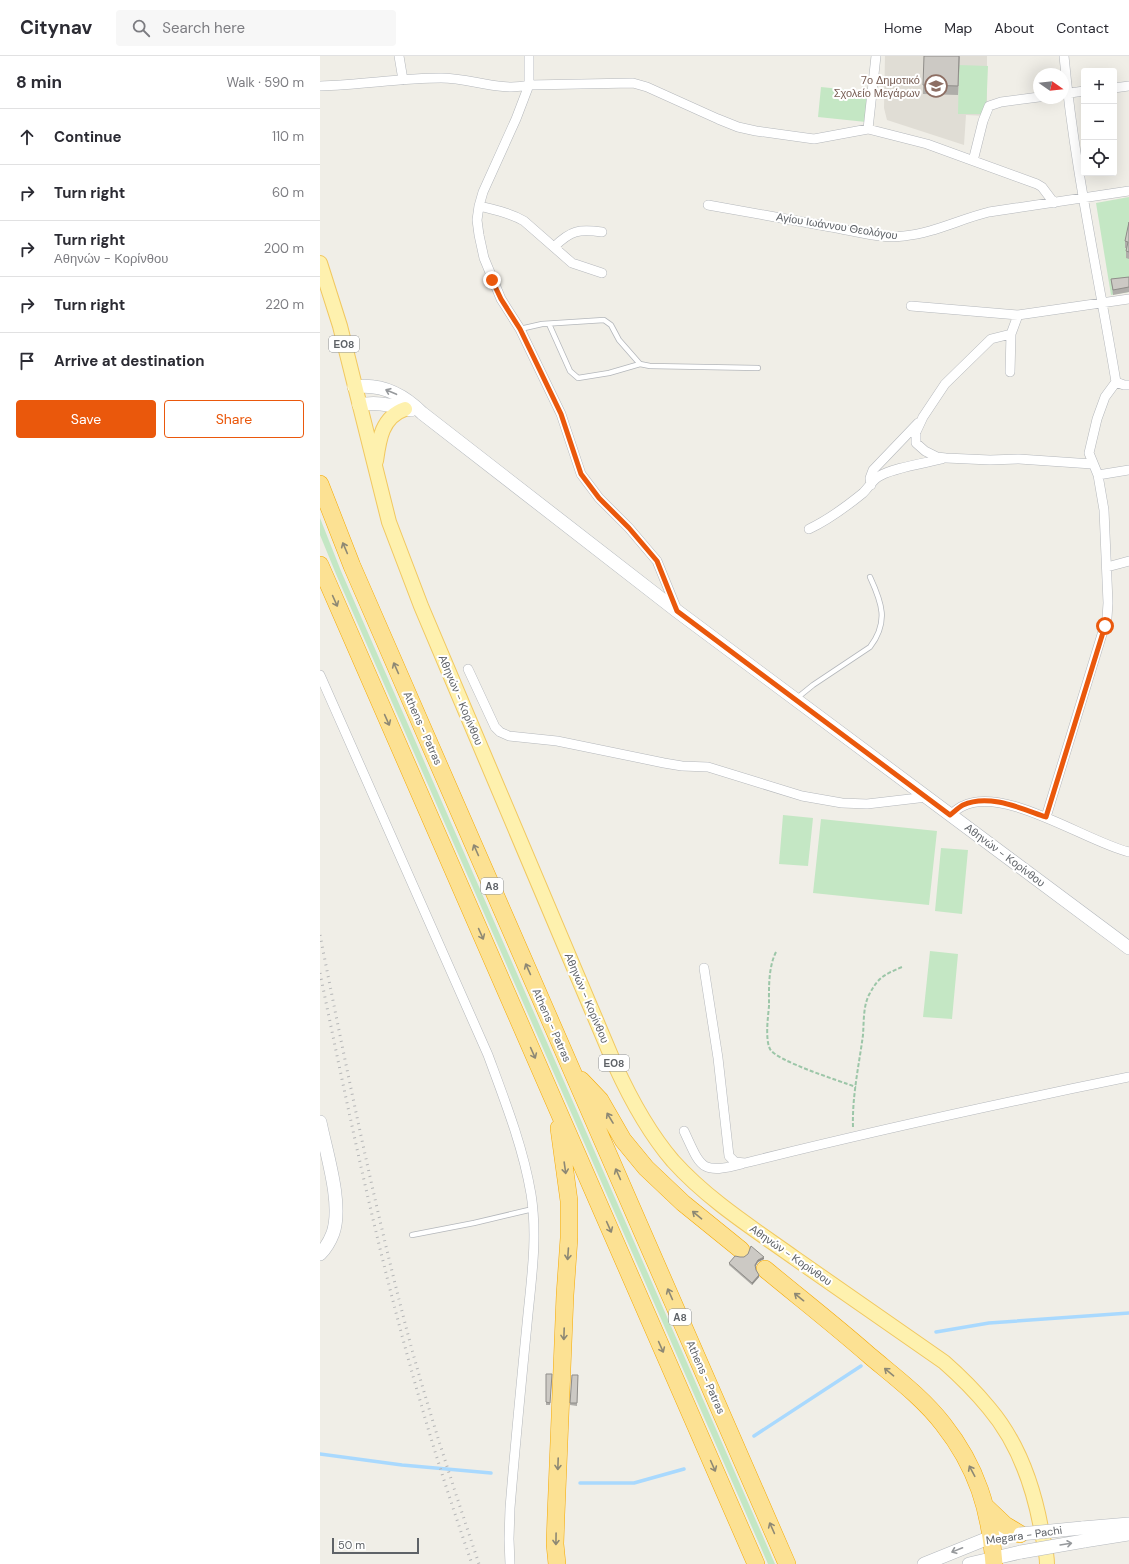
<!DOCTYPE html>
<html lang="en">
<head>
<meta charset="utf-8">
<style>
  :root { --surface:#fff; --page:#f7f7f7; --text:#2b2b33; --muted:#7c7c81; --line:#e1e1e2; --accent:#ea580c }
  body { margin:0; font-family:"DM Sans",sans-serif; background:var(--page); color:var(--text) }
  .controls { position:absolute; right:12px; top:12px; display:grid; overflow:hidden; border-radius:4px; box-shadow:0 4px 16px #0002 }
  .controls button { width:36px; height:36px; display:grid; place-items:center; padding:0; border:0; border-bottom:1px solid var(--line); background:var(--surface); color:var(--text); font:20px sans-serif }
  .compass { position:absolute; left:713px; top:12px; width:36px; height:36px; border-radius:50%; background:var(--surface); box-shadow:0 4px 16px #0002; rotate:104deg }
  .scale { position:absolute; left:12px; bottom:10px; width:87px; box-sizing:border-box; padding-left:4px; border:2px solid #5e6267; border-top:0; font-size:11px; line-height:14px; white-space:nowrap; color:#5e6267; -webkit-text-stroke:3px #fff; paint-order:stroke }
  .stop { position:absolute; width:12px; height:12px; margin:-9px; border:3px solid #ea580c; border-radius:50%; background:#fff }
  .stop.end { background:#ea580c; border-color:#fff; box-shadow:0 1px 4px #0008 }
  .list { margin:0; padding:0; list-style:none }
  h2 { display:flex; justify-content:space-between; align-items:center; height:52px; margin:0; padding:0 16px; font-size:17px }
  h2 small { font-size:13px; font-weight:400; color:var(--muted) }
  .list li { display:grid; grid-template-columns:26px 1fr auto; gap:12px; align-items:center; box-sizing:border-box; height:56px; padding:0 16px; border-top:1px solid var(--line) }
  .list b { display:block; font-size:15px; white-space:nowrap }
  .list p { margin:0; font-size:13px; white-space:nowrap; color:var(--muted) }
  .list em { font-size:13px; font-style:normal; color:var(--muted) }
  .actions { display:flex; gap:8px; padding:12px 16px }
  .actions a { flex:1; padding:9px 0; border:1px solid var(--accent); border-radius:4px; text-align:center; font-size:14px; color:var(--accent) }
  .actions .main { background:var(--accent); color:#fff }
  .icon { flex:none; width:22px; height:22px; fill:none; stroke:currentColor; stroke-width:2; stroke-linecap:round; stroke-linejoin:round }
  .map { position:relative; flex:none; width:809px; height:1508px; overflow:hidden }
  header { display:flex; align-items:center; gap:24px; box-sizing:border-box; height:56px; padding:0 20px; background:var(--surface); border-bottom:1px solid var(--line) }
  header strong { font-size:19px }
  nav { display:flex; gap:22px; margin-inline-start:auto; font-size:14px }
  .search { width:280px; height:36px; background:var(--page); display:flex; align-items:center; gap:10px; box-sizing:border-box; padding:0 14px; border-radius:4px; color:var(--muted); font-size:15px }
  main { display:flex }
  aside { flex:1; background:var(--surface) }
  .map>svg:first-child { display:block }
</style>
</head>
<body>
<header>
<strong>Citynav</strong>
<div class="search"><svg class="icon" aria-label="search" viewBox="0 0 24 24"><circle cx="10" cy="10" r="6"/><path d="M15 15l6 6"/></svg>Search here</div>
<nav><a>Home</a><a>Map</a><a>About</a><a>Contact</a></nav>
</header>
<main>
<aside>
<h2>8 min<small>Walk · 590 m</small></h2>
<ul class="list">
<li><svg class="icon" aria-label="ahead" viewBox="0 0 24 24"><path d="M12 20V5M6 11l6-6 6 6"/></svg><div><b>Continue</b></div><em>110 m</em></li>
<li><svg class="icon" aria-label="right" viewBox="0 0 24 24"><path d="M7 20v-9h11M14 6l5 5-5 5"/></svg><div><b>Turn right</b></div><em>60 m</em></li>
<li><svg class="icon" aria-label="right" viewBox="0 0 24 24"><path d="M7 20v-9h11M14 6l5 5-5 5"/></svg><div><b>Turn right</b><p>Αθηνών - Κορίνθου</p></div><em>200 m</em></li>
<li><svg class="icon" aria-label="right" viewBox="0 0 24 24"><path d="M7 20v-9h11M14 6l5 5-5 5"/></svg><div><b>Turn right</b></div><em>220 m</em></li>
<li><svg class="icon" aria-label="arrive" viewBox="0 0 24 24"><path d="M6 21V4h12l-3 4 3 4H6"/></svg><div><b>Arrive at destination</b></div></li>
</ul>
<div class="actions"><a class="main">Save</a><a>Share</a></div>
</aside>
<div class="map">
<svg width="809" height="1508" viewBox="0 0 809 1508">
  <rect width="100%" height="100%" fill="#f0eee7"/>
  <path fill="#e0ddd5" d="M565,0h102v60l-21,-1 -2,30 -77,-25 -3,-12z"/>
  <path fill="#c4e7c4" d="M639,9l29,1 -2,48h-28z
    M501,31l48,5 -3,30 -48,-5z
    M809,141v95l-18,3 -15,-92z
    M0,462l21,53 434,993h-7l-432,-990 -16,-39z
    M463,759l30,3 -5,48 -29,-2z
    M501,763l116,12 -8,74 -116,-12z
    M621,792l27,2 -6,64 -27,-3z
    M610,895l28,3 -6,65 -29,-2z"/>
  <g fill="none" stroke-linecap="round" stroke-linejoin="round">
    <path stroke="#a9d9fe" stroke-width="3.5" d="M616,1276l53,-9 140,-10
      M434,1380l107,-70
      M0,1398l82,11 89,8
      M260,1427h54l50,-14"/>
    <g stroke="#b4b7bb" stroke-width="6">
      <path id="lane" d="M229,268l21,47 8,7 31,-5 31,-9
        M200,273l22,-5 62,-4 7,5 8,15 21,24 10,2 108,2
        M477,642l16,-13 57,-38c19,-25 12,-44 0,-70
        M92,1179l62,-12 59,-14"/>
    </g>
    <g stroke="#b4b7bb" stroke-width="10">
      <path id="street" d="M79,0l4,24
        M209,0v29l-13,34 -33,73 -4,14 -2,14 2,15 5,23 17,41 19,30 41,85 20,60 18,24 30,30 28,33 20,49
        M0,30c41,-1 81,-8 121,-8 30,0 59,14 88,7l104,-2 14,4 71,32 20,8 18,4 58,8 54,-10 59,15 110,40 5,3 12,16
        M794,32l15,-2
        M743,38l21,-3
        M548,73l8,-73
        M653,105l10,-40 6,-15 12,-4 38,-5
        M388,149c41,7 82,15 123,22 23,4 50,12 73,9 30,-3 56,-17 85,-24l140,-21
        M159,150c16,4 31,7 45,15l48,42 30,10
        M234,191c17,-17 25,-18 48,-15
        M591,250l107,9 111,-16
        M691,278l-20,5 -46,45 -22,33 -7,15v11l9,8 12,6 9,1 44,2 29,-1 73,5
        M690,316l1,-38 7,-19
        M796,326l8,3h5
        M778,419l31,-5
        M551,429l-1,-7 3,-8 45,-47
        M489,473c19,-9 38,-23 54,-36 5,-5 9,-12 15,-16 13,-9 48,-14 64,-18
        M787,511l22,-6
        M148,613l27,58 5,5 9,4 48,5 107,22 18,3 26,1 94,29 40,7 25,1 60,-7
        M0,619l168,380c17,46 35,92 43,139 7,44 0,87 -4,130 -6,61 -12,123 -17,184l-1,31 1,25
        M630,759c4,-3 8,-7 13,-9 41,-21 124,36 166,46
        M726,761l61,-199 1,-15 -4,-93 -6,-35 -9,-22 8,-34 8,-22 11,-15c-18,-109 -42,-216 -52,-326
        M384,912l14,90 11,98 6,6 10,1c128,-32 256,-60 384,-86
        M364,1075c17,36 16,44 58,33"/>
    </g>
    <g stroke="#b5b9be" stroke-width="14">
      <path id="secondary" d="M34,331c27,-4 50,8 68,26l255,198 452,337
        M39,349c20,-4 33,1 52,5
        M0,1066c6,30 23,82 13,111 -3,8 -7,15 -13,21
        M762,1472l47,-4
        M764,1485l45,-7
        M604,1508l67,-27 29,-3
        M649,1508l52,-12"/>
    </g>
    <g stroke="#f1c860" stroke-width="16">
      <path id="primary" d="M0,207l20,63 49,196 32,84 194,459c15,33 34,68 58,96 35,39 81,68 123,98 50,35 99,69 148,103 16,14 31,29 45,46 28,33 44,77 52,120 2,12 6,24 6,36
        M56,405c3,-22 6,-44 29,-52"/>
    </g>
    <g stroke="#f5a902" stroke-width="18">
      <path id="highway" d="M0,428l32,82 435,998
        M0,509l436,999
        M261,1024l19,20 23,40 23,28 37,35 58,47
        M445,1213c35,29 71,57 105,87 25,21 53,42 73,68 34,43 47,86 51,140
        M666,1451l19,18 15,9
        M237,1508l-2,-20 1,-29 9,-220 4,-57v-37l-10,-73"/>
    </g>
    <path stroke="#9cc6a8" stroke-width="2" stroke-dasharray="4 2" stroke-linecap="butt" d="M456,896c-8,16 -7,37 -7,54 -1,11 -4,33 1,43 6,12 70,32 86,38
      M533,1071c-1,-31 6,-62 10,-92 1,-14 0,-30 7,-42 9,-17 16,-19 32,-26"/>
    <use href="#lane" stroke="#fff" stroke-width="4.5"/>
    <use href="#street" stroke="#fff" stroke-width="9"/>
    <use href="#secondary" stroke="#fff" stroke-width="13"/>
    <use href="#primary" stroke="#fef1ae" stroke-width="14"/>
    <use href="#highway" stroke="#fce193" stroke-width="17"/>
    <path stroke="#b5b6b7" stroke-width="3" stroke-dasharray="1 5" stroke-linecap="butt" d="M0,879c27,137 55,275 91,411 20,73 44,146 68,218
      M0,917c29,142 59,285 99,424 16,57 34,112 53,167"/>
    <g stroke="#b5b9be" stroke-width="14" stroke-linecap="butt">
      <path id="secondary-bridge" d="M700,1478l62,-6
        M701,1496l63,-11"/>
    </g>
    <use href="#secondary-bridge" stroke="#fff" stroke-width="13"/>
  </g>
  <path fill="#afada9" d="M640,0l-2,39 -35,-1v-9z
    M809,166v37l-3,-1v-10h-1v-7z
    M809,221v15l-16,3 -2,-16z
    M420,1201h4l20,2 -6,3 -3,5 1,3 3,7 -7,8 -23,-20v-2z
    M226,1318h6l-2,31h-4z
    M252,1319h6l-1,31 -7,-1z"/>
  <path fill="#8f8d89" d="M444,1201v2l-6,3 -3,5v-2l3,-5z
    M439,1219v2l-7,8v-2z"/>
  <path fill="#ccc9c4" stroke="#8f8d89" d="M604,0h35l-1,30 -35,-1z
    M809,166v30l-3,-1 2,-9 -3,-1z
    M809,221v10l-16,3 -2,-11z
    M431,1190l13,11 -6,3 -3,5 1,5 3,5 -7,8 -23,-20 6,-7 5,1h4l4,-3z
    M226,1318h6l-2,29 -4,-1z
    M252,1319h6l-1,28h-7z"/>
  <defs><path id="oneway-shaft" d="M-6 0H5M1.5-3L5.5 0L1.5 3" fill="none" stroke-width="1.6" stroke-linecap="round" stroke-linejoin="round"/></defs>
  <g stroke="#96999c">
    <use href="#oneway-shaft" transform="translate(71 336) rotate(-157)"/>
    <use href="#oneway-shaft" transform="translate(746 1488) rotate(-9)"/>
    <use href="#oneway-shaft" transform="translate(637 1494) rotate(158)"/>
  </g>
  <g stroke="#8d8874">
    <use href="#oneway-shaft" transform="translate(25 492) rotate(-113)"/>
    <use href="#oneway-shaft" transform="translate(15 545) rotate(66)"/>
    <use href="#oneway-shaft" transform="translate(76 612) rotate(-114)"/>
    <use href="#oneway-shaft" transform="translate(67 664) rotate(66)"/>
    <use href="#oneway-shaft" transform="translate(156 794) rotate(-114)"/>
    <use href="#oneway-shaft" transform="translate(161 878) rotate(66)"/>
    <use href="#oneway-shaft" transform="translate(208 913) rotate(-114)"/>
    <use href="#oneway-shaft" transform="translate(213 997) rotate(66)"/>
    <use href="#oneway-shaft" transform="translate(290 1062) rotate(-121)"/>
    <use href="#oneway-shaft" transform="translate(245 1112) rotate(82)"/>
    <use href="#oneway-shaft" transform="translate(298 1118) rotate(-114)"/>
    <use href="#oneway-shaft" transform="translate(377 1159) rotate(-140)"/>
    <use href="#oneway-shaft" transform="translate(289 1171) rotate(66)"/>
    <use href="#oneway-shaft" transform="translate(248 1198) rotate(94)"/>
    <use href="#oneway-shaft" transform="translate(350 1238) rotate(-114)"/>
    <use href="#oneway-shaft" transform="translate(479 1241) rotate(-141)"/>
    <use href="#oneway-shaft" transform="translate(244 1278) rotate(92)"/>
    <use href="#oneway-shaft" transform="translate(341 1291) rotate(66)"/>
    <use href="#oneway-shaft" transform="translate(569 1316) rotate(-140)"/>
    <use href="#oneway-shaft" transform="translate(238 1408) rotate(92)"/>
    <use href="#oneway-shaft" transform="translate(393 1410) rotate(66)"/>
    <use href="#oneway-shaft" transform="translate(652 1415) rotate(-118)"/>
    <use href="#oneway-shaft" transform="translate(452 1472) rotate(-114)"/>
    <use href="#oneway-shaft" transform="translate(236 1483) rotate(91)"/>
  </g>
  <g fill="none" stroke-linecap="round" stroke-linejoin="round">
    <path stroke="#ea580c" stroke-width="5" d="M172,224l9,19 19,30 41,85 20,60 18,24 30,30 28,33 20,50 273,204c4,-3 9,-8 13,-10 26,-12 59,4 83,12l59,-191"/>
  </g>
  <defs>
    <g id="school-ring" transform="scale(1.15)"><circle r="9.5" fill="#fff" stroke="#8d6e63" stroke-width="1.5"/><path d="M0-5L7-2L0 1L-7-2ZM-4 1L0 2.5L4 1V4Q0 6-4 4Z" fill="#8d6e63"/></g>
  </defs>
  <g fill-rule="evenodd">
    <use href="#school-ring" x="616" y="30"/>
  </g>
  <g text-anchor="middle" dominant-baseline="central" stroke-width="4" stroke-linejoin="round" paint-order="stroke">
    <g fill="#fff" stroke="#8e9195" stroke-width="1">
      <rect x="9" y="280" width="30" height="16" rx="3"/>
      <rect x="161" y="822" width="22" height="16" rx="3"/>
      <rect x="279" y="999" width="30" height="16" rx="3"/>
      <rect x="349" y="1253" width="22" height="16" rx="3"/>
    </g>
    <g font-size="10" font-weight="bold" fill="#5e6267">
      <text x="24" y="288">ΕΟ8</text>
      <text x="172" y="830">Α8</text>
      <text x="294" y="1007">ΕΟ8</text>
      <text x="360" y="1261">Α8</text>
    </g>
    <g font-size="11" fill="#785e54" stroke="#fff" text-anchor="end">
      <text x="600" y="24">7ο Δημοτικό<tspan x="600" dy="13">Σχολείο Μεγάρων</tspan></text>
    </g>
    <g font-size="11" fill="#5e6267" stroke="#fff">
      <text transform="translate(517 170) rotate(9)">Αγίου Ιωάννου Θεολόγου</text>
      <text transform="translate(141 644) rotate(67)">Αθηνών - Κορίνθου</text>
      <text transform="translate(103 672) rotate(66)">Athens - Patras</text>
      <text transform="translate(685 799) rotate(37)">Αθηνών - Κορίνθου</text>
      <text transform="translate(267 942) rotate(67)">Αθηνών - Κορίνθου</text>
      <text transform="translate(232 969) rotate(66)">Athens - Patras</text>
      <text transform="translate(471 1199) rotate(35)">Αθηνών - Κορίνθου</text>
      <text transform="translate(386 1321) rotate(66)">Athens - Patras</text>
      <text transform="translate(704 1479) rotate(-8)">Megara - Pachi</text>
    </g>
  </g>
</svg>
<div class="controls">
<button>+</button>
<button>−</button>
<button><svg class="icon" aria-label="locate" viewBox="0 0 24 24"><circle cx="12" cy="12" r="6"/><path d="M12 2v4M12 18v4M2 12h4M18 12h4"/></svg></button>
</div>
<svg class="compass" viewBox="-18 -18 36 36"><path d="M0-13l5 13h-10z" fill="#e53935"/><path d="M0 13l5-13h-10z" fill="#7c7c81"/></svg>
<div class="scale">50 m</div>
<div class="stop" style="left:785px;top:570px"></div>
<div class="stop end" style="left:172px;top:224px"></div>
</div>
</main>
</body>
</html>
